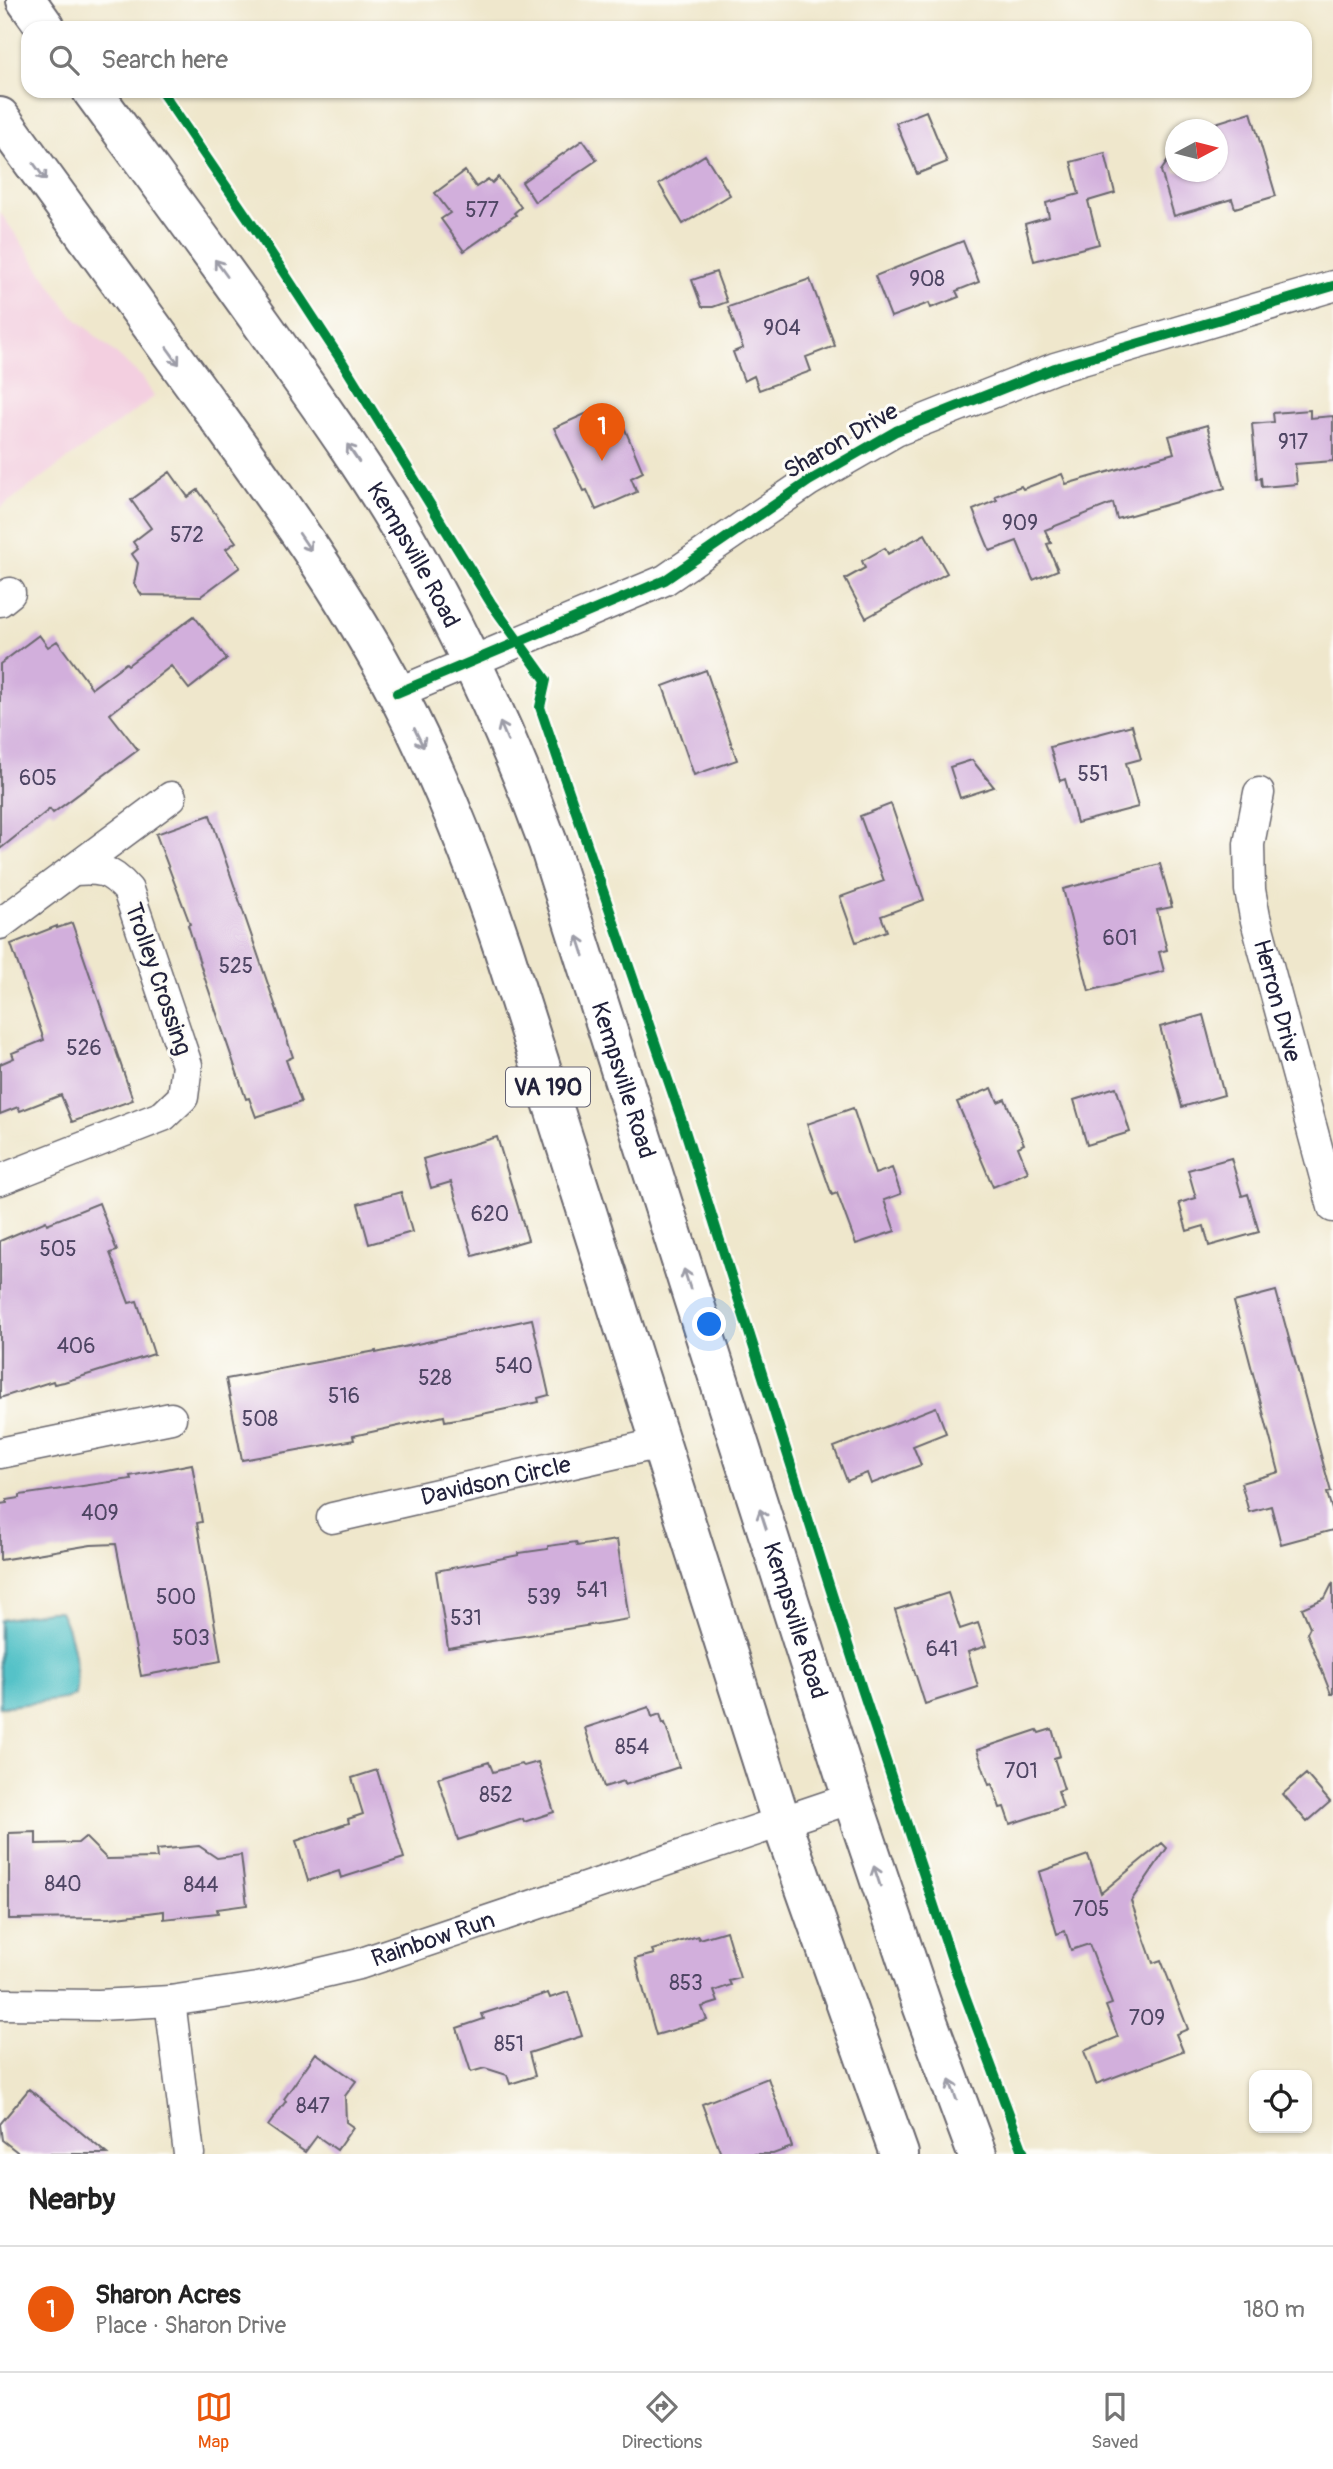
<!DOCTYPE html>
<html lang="en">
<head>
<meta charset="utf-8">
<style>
  :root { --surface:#fff; --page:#f6f6f6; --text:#222; --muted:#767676; --line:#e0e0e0; --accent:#ea580c }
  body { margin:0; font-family:Pangolin,sans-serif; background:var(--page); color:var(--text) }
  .controls { position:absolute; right:21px; bottom:21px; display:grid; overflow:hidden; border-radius:14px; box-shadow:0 2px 5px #0004 }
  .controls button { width:63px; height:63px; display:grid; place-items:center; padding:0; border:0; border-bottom:2px solid var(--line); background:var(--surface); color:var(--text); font:35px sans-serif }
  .compass { position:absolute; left:1165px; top:119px; width:63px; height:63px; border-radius:50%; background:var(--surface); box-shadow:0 2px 5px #0004; rotate:83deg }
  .you { position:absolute; left:710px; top:1325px; width:24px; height:24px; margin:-18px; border:5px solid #fff; border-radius:50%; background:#1a73e8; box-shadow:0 0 0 10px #1a73e833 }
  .badge { display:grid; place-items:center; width:46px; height:46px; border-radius:50%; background:var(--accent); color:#fff; font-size:23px; font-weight:700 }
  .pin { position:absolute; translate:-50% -58px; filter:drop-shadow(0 2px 4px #0008) }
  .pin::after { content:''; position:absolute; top:37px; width:24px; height:21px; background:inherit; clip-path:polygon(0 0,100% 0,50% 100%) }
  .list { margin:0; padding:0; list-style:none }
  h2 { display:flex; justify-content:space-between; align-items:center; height:91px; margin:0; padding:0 28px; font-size:30px }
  h2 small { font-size:23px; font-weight:400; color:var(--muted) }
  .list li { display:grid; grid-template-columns:46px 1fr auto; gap:21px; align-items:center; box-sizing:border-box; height:126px; padding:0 28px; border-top:2px solid var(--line) }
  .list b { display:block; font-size:26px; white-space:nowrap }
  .list p { margin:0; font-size:23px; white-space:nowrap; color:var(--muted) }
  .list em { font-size:23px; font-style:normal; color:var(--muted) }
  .icon { flex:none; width:38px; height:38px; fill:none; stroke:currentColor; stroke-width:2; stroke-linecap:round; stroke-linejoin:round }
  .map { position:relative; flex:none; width:1333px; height:2154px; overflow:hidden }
  .search { position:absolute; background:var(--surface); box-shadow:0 2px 5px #0004; left:21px; right:21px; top:21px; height:77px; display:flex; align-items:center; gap:18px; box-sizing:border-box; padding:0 24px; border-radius:21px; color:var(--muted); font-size:26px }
  .sheet { height:217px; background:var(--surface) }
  nav { display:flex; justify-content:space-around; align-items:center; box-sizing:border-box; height:98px; border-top:2px solid var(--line); background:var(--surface); font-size:19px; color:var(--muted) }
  nav a { display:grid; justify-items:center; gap:4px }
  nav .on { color:var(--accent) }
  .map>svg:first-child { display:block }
</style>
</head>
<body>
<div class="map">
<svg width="1333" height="2154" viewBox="0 0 1333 2154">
  <rect width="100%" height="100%" fill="#fdfcf7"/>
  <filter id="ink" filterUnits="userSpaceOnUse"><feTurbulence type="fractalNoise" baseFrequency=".0143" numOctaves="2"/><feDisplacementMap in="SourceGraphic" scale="14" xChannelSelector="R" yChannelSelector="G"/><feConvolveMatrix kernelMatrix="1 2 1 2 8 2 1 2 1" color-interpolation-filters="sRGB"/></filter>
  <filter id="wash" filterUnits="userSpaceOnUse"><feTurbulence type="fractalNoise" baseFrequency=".00686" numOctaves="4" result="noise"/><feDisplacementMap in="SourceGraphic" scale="28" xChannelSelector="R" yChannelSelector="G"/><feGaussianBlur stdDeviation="1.57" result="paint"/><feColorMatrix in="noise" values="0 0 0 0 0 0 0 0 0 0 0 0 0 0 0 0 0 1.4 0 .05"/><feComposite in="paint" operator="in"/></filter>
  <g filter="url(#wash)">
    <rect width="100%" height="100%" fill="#efe7cc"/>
    <path fill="#f3cfe0" d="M0,212l71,102 72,64 11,19 -154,111z"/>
    <path fill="#54c2c8" stroke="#3b7282" stroke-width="2" d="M48,1611h12c11,20 20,62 15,84l-9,4 -66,8v-87z"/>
    <g id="blocks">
      <path fill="#d2afdc" d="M926,111l21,51 -30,12 -21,-51z
        M1251,112l25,84 -41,12 -3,-9 -58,17 -13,-45 14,-21v22h42v-42h-24z
        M583,140l14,20 -62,42 -13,-20z
        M1105,153l10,40 -27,8 11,43 -65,17 -9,-37 24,-7 -3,-14 33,-9 -8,-32z
        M705,155l25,40 -47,29 -24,-40z
        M465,171l11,16 12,-8 4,4 6,-6 23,30 -7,6 2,2 -52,36 -23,-32 9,-6 -15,-20z
        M963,241l16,41 -23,9 3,6 -28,11 -2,-5 -38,14 -16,-41z
        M716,272l11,30 -14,5h-11l-10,-27z
        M810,279l25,67 -29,11 5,14 -52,19 -5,-14 -10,5 -11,-29 10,-4 -15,-41z
        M594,410l6,13 19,-8 24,57 -12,6 6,14 -41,18 -9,-20 -3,1 -30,-63z
        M1310,410v8l23,-2v45l-38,3 2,20 -35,3 -1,-9 -4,1 -5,-55 22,-2 -1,-9z
        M1207,425l18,63 -108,31 -4,-16 -68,27 6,13 -4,1 11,26 -25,10 -16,-39 -27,10 -17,-41 24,-10 -2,-4 26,-10 2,3 39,-15 4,10 108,-31 -5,-17z
        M170,472l18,25 10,-7 38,52 -10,7 14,18 -39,29 -59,-1 -8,-11 4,-21 -6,-9 6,-5 -5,-7 18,-14 -20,-28z
        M925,534l22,39 -81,45 -21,-39 20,-11 -3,-7 23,-13 3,6z
        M194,616l33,43 -38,30 -18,-23 -61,48 28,36 -85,63 -3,-4 -50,40v-185l39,-29 9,12 9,-6 35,47 34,-25 2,2z
        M706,670l31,90 -43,15 -31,-89z
        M1132,725l9,34 -15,4 12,44 -61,16 -12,-44 -5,2 -10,-34z
        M972,760l22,27 -34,11 -10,-31z
        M891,804l33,96 -43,16 6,15 -31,11 -16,-45 44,-16 -24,-65z
        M210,815l83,242 -7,3 15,42 -45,15 -7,-19 -3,1 -42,-123 -16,-51 2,-1 -34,-90z
        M1160,864l12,43 -15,3 10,40 -8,2 5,19 -75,20 -26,-102z
        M72,923l61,177 -61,22 -11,-27 -41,16 -2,-4 -18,7v-50l14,-6 -2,-5 32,-13 -33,-96 46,-18v2z
        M1203,1015l21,80 -42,12 -22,-80z
        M1116,1087l14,45 -43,13 -13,-45z
        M992,1088l6,14 7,-3 19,45 -6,3 10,25 -35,15 -36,-85z
        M853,1108l22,66 17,-6 9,26 -17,6 11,31 -39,13 -19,-51 -5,2 -25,-71z
        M497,1137l31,103 -55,16 -22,-74 -20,6 -8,-29z
        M1231,1158l11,38 6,-2 11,38 -50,14 -5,-20 -17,5 -8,-28 17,-5 -8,-28z
        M401,1192l11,40 -43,12 -11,-40z
        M99,1203l18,48 -7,2 19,50 8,-2 17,53 -90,28 -10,2 -1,-3 -53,17v-157l46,-20 1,3z
        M1276,1291l55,201 -4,1 6,20v17l-52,14 -10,-38 -22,6 -8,-29 38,-11 -45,-170z
        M532,1319l17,76 -11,3 1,4 -71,15 -23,4 -1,-5 -91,20 1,4 -112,20 -16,-81 150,-28v2z
        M936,1407l10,26 -33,13 8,19 -50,19 -4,-11 -20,8 -13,-34z
        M192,1464l10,58 -5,1 24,138 -80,15 -25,-132 -25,1 -91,15v-56l7,-1v-3l13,-2v-3l111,-16 -1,-3z
        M617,1540l12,79 -181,29 -12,-77 83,-16v-2l29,-4v-3l28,-4 1,4z
        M1333,1582v112h-2l-24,-61 3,-6 -8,-19 23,-10z
        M948,1593l12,36 18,-6 8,23 -18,6 10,35 -53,17 -30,-94z
        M649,1707l3,10 8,-3 3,10 2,-1 14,44 -54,18 -1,-4 -20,6 -19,-59z
        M1052,1729l8,27 -6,2 10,31 -6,2 5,16 -53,17 -6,-17 -4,1 -8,-24 -3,1 -12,-35 60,-20 2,3z
        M489,1762l4,10 28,-8 3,2 14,-4 16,50 -30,10 -1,-3 -65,21 -20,-62z
        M377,1770l27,88 -63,20 -2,-7 -31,10 -12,-40 53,-18 -1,-4 15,-5 -11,-36z
        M1306,1774l24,28 -23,20 -24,-28z
        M36,1832v12l42,-1 7,-6 22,22 50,-1 -1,-8 43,-4 18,12 24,-3 6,50 -30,4 1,4 -54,6v-8l-54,7 -101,1v-86z
        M1162,1843l5,5 -36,53 22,62 8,-3 27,69 -12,5 7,17 -87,33 -12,-33 34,-14 -12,-31 6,-2 -23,-60 -18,6 -6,-19 -8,3 -18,-62 49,-17 13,38z
        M726,1931l14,47 -11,3 2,4 -17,6 4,11 -16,5 5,13 -51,15 -21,-76 19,-5 -2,-4 46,-14 1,3z
        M568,1992l14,44 -53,17 6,23 -25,8 -3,-9 -22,-7 -14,4 -14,-44 27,-9 -2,-5 66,-21 2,5z
        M316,2053l40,28 -11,15 1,26 7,5 -16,23 -20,-14 -12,16 -37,-26 18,-25 -2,-2z
        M768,2078l24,69 -19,7h-52l-19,-50z
        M29,2089l78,65h-87l-18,-14 -2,-16z"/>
    </g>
  </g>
  <g filter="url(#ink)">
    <use href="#blocks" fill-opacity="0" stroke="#6a676e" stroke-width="2"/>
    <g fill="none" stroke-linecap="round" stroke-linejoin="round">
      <g stroke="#6a676e" stroke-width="33">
        <g id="minor">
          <path d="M0,601l10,-8"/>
          <path d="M397,693l268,-113 144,-99 87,-50 159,-63 278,-82"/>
          <path id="s1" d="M1259,793l-10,51 1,46 5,27 78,290"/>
          <path d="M0,924l171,-127"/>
          <path d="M0,1180l163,-64 20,-19 4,-32 -59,-175c-18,-21 -29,-22 -55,-20"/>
          <path d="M0,1453l171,-35"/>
          <path id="s2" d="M332,1518l329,-75"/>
          <path d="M170,2001l19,153"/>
          <path id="s3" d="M0,2004l99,1 71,-4 87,-13 102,-24 493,-166"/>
        </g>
      </g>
      <g stroke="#6a676e" stroke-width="42">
        <g id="primary">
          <path d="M26,0l20,28"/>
          <path id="s4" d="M92,91c64,87 128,173 190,261 41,58 82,115 118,176 59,101 108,206 148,315l305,958 70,207 54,146"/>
          <path d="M0,117c66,91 132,182 198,273 71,98 144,197 200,305 42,81 76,166 105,253l278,873 118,333"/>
        </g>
      </g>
      <use href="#minor" stroke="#fff" stroke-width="30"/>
      <use href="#primary" stroke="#fff" stroke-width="38"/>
      <g stroke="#fdfcf7" stroke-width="15">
        <path id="cycleway" d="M161,91l95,139 85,130 150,243 55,77 -6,27 141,411 181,571 92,277 70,188
          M397,693l268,-113 144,-99 87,-50 159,-63 278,-82"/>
      </g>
      <use href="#cycleway" stroke="#00873e" stroke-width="10"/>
    </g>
    <defs><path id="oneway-shaft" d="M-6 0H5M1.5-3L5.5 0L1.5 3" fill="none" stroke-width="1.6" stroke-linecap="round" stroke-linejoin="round" transform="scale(1.75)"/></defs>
    <g stroke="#9c9ca7">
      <use href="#oneway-shaft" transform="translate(40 172) rotate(54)"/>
      <use href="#oneway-shaft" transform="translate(221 268) rotate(-126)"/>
      <use href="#oneway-shaft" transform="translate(173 356) rotate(54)"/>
      <use href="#oneway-shaft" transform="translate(353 453) rotate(-124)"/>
      <use href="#oneway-shaft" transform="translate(305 542) rotate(56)"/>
      <use href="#oneway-shaft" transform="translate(504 732) rotate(-113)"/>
      <use href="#oneway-shaft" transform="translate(419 738) rotate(64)"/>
      <use href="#oneway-shaft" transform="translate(581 946) rotate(-108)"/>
      <use href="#oneway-shaft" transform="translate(687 1279) rotate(-108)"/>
      <use href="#oneway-shaft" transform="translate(763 1519) rotate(-108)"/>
      <use href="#oneway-shaft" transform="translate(877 1876) rotate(-108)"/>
      <use href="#oneway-shaft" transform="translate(953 2090) rotate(-110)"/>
    </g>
  </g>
  <g text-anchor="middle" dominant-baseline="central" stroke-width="6" stroke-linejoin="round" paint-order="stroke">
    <g font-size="21" fill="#4e4563">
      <text x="482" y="210">577</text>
      <text x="927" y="279">908</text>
      <text x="782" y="328">904</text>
      <text x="1293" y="442">917</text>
      <text x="1020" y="523">909</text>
      <text x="187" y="535">572</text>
      <text x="1093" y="774">551</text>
      <text x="38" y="778">605</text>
      <text x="1120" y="938">601</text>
      <text x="236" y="966">525</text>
      <text x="84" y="1048">526</text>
      <text x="490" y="1214">620</text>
      <text x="58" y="1249">505</text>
      <text x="76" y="1346">406</text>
      <text x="514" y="1366">540</text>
      <text x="435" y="1378">528</text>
      <text x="344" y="1396">516</text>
      <text x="260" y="1419">508</text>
      <text x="100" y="1513">409</text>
      <text x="592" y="1590">541</text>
      <text x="176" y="1597">500</text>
      <text x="544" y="1597">539</text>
      <text x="466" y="1618">531</text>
      <text x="191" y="1638">503</text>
      <text x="942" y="1649">641</text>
      <text x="632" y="1747">854</text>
      <text x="1021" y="1771">701</text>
      <text x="496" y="1795">852</text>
      <text x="63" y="1884">840</text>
      <text x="201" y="1885">844</text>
      <text x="1091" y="1909">705</text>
      <text x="686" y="1983">853</text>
      <text x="1147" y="2018">709</text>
      <text x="509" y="2044">851</text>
      <text x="313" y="2106">847</text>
    </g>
    <rect fill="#fdfcf7" stroke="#646373" stroke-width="2" x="506" y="1067.5" width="84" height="39" rx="5"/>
    <g font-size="23" font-weight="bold" fill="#22223b">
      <text x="548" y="1087">VA 190</text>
    </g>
    <g font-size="24" fill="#22223b" stroke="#fdfcf7">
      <text transform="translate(841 441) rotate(-30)">Sharon Drive</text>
      <text stroke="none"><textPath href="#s4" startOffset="565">Kempsville Road</textPath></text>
      <text transform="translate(158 979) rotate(71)">Trolley Crossing</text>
      <text stroke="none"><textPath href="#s1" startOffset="212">Herron Drive</textPath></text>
      <text stroke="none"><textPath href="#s4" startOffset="1132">Kempsville Road</textPath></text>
      <text stroke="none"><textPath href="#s2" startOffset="168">Davidson Circle</textPath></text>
      <text stroke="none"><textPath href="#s4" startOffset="1699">Kempsville Road</textPath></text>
      <text stroke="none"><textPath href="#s3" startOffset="441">Rainbow Run</textPath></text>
    </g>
  </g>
</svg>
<div class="controls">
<button><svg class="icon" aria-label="locate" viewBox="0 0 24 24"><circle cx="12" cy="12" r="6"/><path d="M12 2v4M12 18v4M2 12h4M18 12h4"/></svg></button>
</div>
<svg class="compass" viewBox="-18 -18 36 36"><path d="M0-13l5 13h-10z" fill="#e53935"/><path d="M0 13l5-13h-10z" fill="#767676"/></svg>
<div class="you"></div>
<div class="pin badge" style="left:602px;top:461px">1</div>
<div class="search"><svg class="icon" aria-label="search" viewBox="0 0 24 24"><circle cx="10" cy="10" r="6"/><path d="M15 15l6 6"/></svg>Search here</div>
</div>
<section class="sheet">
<h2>Nearby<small></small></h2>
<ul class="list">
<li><span class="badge">1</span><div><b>Sharon Acres</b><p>Place · Sharon Drive</p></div><em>180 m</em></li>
</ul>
</section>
<nav>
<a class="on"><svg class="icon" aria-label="map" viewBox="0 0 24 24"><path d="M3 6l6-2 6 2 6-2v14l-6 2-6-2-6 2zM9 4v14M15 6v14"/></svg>Map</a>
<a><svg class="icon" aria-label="directions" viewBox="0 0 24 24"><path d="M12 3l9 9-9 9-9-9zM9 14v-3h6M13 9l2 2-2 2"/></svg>Directions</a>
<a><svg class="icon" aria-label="saved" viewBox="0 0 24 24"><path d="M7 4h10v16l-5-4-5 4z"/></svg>Saved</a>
</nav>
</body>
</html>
